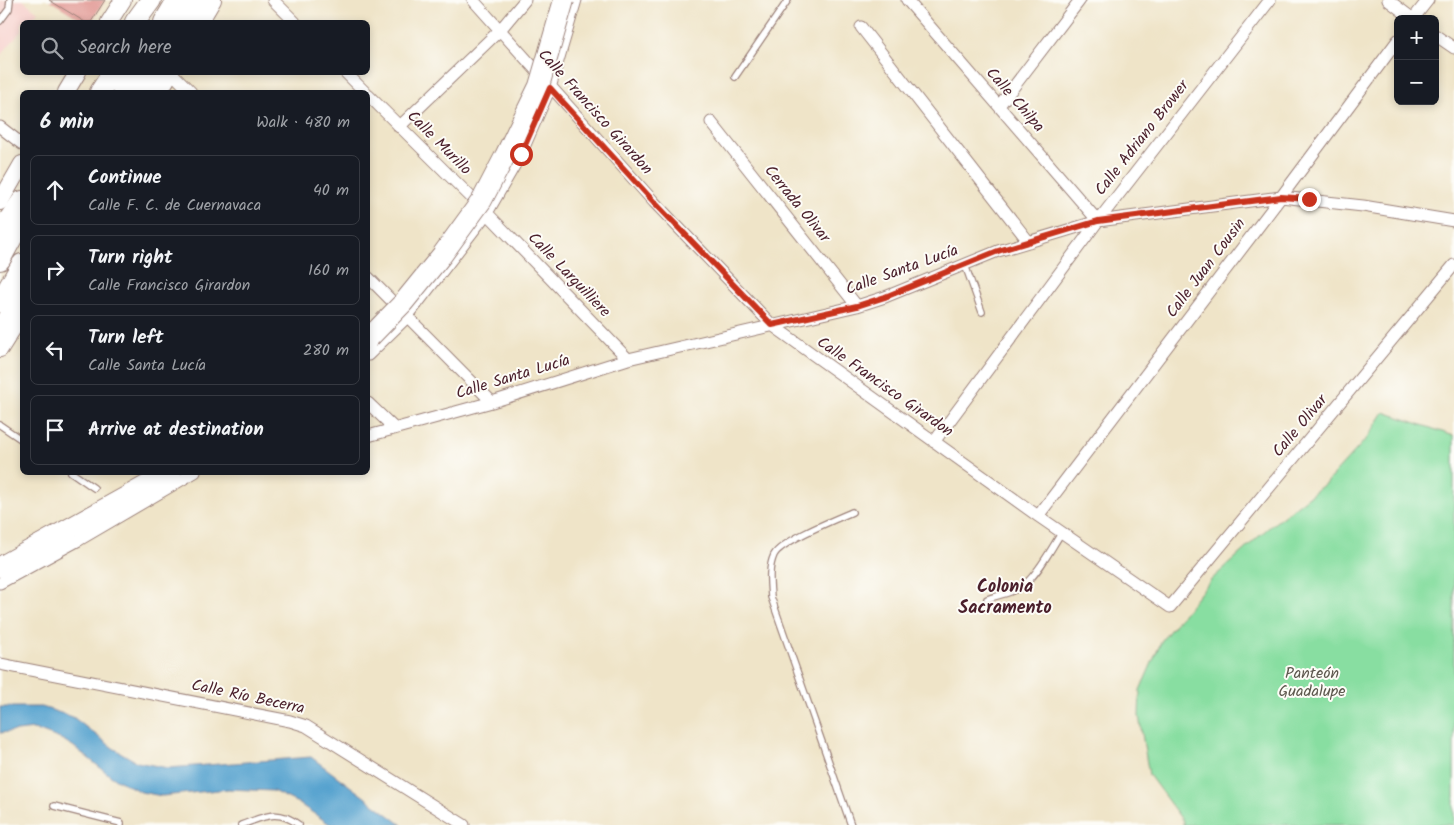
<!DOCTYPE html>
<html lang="en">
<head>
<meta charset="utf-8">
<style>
  :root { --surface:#171b24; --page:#242831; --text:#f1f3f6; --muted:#9ea1a6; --line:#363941 }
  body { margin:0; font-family:Kalam,sans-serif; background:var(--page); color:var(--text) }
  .controls { position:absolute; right:15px; top:15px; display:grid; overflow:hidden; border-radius:8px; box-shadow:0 2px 8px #0003 }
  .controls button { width:45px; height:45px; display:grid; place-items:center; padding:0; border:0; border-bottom:1px solid var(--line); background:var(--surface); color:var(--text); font:25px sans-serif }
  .stop { position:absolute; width:15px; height:15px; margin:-11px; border:4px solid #c8321e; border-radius:50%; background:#fff }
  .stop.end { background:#c8321e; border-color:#fff; box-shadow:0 1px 5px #0008 }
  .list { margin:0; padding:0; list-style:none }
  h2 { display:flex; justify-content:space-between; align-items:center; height:65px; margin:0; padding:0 20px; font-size:21px }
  h2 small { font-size:16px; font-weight:400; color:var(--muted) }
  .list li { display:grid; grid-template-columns:32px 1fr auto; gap:15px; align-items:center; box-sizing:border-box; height:70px; margin:0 10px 10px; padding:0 10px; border:1px solid var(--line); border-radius:8px }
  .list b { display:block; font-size:19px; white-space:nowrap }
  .list p { margin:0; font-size:16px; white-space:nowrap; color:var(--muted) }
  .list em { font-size:16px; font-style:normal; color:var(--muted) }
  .icon { flex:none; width:28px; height:28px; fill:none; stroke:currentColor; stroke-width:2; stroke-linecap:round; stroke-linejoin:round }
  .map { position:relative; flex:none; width:1454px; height:825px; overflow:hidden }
  .search { position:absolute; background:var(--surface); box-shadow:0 2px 8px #0003; left:20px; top:20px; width:350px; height:55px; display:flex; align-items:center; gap:12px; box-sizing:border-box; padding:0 18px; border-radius:8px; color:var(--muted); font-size:19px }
  .panel { position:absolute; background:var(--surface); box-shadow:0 2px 8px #0003; left:20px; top:90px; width:350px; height:385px; border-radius:8px }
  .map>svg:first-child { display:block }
</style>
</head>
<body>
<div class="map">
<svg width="1454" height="825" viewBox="0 0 1454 825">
  <rect width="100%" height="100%" fill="#fdfcf7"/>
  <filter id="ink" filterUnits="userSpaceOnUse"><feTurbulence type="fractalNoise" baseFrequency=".02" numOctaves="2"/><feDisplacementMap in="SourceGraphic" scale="10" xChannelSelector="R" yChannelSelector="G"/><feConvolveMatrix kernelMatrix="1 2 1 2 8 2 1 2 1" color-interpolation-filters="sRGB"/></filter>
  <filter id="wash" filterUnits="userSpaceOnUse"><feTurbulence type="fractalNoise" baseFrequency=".0096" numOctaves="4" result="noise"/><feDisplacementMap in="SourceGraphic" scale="20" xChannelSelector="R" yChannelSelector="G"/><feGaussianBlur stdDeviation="1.12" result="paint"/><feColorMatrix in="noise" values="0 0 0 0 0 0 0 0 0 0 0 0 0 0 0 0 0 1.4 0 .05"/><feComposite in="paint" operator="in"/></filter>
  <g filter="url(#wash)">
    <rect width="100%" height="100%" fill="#efe4c8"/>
    <path fill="#f7d0cc" d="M0,0h23l15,12 -9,10h-7v8l-22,26z"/>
    <path fill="#88dea1" stroke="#697e66" d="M1384,412l70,24v389h-271v-4l-34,-46 -10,-59 1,-26 22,-50 49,-60 56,-51 59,-46 42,-46z"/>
    <path fill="#57a3cf" stroke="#50617d" d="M0,707h42l31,10 40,31 24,14 31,6 143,-11 91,68h-71l-33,-22 -25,-12 -45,-2 -66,7 -21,-4 -29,-15 -39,-31 -10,-6 -29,-11 -34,4z"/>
    <g id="blocks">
      <path fill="#e19591" d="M49,0h56l-14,22h-6z"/>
    </g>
  </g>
  <g filter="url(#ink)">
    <use href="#blocks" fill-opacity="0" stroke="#9c827a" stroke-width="1"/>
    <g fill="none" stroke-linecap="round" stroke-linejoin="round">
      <g stroke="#9c827a" stroke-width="8">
        <path id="lane" d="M0,21l9,-12 1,-9
          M735,77l53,-77
          M965,265l17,47
          M0,425l22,15
          M71,472l23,16
          M987,599c12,-4 29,-7 39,-16 14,-12 26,-36 36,-51
          M54,806l67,17v2
          M241,825c23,-8 36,-17 58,0
          M851,825l-80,-228c-1,-14 -3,-29 3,-42 7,-14 62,-36 78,-43"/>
      </g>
      <g stroke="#9c827a" stroke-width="13">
        <path id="street" d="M273,0l22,22
          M473,0l181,202 118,123 266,191 132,91 284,-342
          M907,0l191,221
          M1388,0l25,19
          M1413,19l15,-19
          M861,27l168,215
          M1435,35l19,13
          M171,72l20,20
          M345,72l20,20
          M368,95l119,118 141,146
          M999,106l81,-106
          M711,122l146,184
          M0,127l22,17
          M399,127l101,-97 25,-30
          M368,277l124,125
          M368,355l38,-37 81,-105 34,-59 29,-66 26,-88
          M368,403l26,25
          M368,436l124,-34 136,-43 229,-53 28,-9 113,-46 100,-30 183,-24 82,9 91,15
          M934,442l164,-221 172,-221
          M1038,516l243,-319 117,-157
          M0,583l79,-43 116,-68
          M0,664l290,57 16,5 158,99"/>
      </g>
      <g stroke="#9c827a" stroke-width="18">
        <path id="secondary" d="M109,22l14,-22
          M200,22l13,-22
          M66,92l12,-20
          M159,92l12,-20
          M0,202l22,-38
          M0,349l22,-35"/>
      </g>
      <g stroke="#9c827a" stroke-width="22">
        <path id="highway" d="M135,22l16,-22
          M164,22l13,-22
          M183,22l13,-22
          M100,92l13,-20
          M123,92l12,-20
          M141,92l12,-20
          M0,232l22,-31
          M0,260l22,-40
          M0,302l22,-38
          M0,331l22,-38
          M0,567l171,-95"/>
      </g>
      <use href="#lane" stroke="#fff" stroke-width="5.5"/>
      <use href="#street" stroke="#fff" stroke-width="11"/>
      <use href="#secondary" stroke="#fff" stroke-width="16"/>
      <use href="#highway" stroke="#fff" stroke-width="20"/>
      <g stroke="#9c827a" stroke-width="22" stroke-linecap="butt">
        <path id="highway-bridge" d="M368,339l35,-36 39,-48 40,-55 23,-44 34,-70 25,-86"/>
      </g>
      <use href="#highway-bridge" stroke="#fff" stroke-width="20"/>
    </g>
  </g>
  <g fill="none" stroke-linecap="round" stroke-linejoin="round" filter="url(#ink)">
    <path stroke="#c8321e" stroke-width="6" d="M521,154l29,-66 104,114 118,123 85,-19 28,-9 113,-46 100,-30 183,-24 28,2"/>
  </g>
  <g text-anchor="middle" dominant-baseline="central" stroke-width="4" stroke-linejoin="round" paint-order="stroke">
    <g font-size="16" fill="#4a1f2b" stroke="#fdfcf7">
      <text transform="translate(1015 100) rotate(49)">Calle Chilpa</text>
      <text transform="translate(595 112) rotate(48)">Calle Francisco Girardon</text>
      <text transform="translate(1142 138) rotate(-52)">Calle Adriano Brower</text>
      <text transform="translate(439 143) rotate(45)">Calle Murillo</text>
      <text transform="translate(797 204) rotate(51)">Cerrada Olivar</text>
      <text transform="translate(1206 268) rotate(-53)">Calle Juan Cousin</text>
      <text transform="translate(902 270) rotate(-20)">Calle Santa Lucía</text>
      <text transform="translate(569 275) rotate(46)">Calle Larguilliere</text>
      <text transform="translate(513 377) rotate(-17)">Calle Santa Lucía</text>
      <text transform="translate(885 387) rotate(35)">Calle Francisco Girardon</text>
      <text transform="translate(1300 426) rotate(-50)">Calle Olivar</text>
      <text transform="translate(248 697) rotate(12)">Calle Río Becerra</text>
    </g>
    <g font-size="16" fill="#5d584e" stroke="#fdfcf7">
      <text x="1312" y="673">Panteón<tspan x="1312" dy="18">Guadalupe</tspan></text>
    </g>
    <g font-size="18" font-weight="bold" fill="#4a1f2b" stroke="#fdfcf7">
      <text x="1005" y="587">Colonia<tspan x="1005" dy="21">Sacramento</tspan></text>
    </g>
  </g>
</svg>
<div class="controls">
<button>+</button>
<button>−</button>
</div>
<div class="stop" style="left:521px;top:154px"></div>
<div class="stop end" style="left:1309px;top:199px"></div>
<div class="search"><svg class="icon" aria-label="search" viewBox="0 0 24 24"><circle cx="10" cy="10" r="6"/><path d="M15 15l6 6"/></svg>Search here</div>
<section class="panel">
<h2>6 min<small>Walk · 480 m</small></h2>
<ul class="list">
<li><svg class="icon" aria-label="ahead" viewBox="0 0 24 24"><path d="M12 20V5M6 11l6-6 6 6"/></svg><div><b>Continue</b><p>Calle F. C. de Cuernavaca</p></div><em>40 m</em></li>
<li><svg class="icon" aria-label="right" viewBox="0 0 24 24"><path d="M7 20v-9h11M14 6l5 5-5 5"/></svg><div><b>Turn right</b><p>Calle Francisco Girardon</p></div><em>160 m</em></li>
<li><svg class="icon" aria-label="left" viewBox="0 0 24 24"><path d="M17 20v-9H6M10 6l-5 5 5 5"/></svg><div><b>Turn left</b><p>Calle Santa Lucía</p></div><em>280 m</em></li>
<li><svg class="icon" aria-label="arrive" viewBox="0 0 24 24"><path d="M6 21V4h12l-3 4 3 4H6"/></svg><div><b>Arrive at destination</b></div></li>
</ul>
</section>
</div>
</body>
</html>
